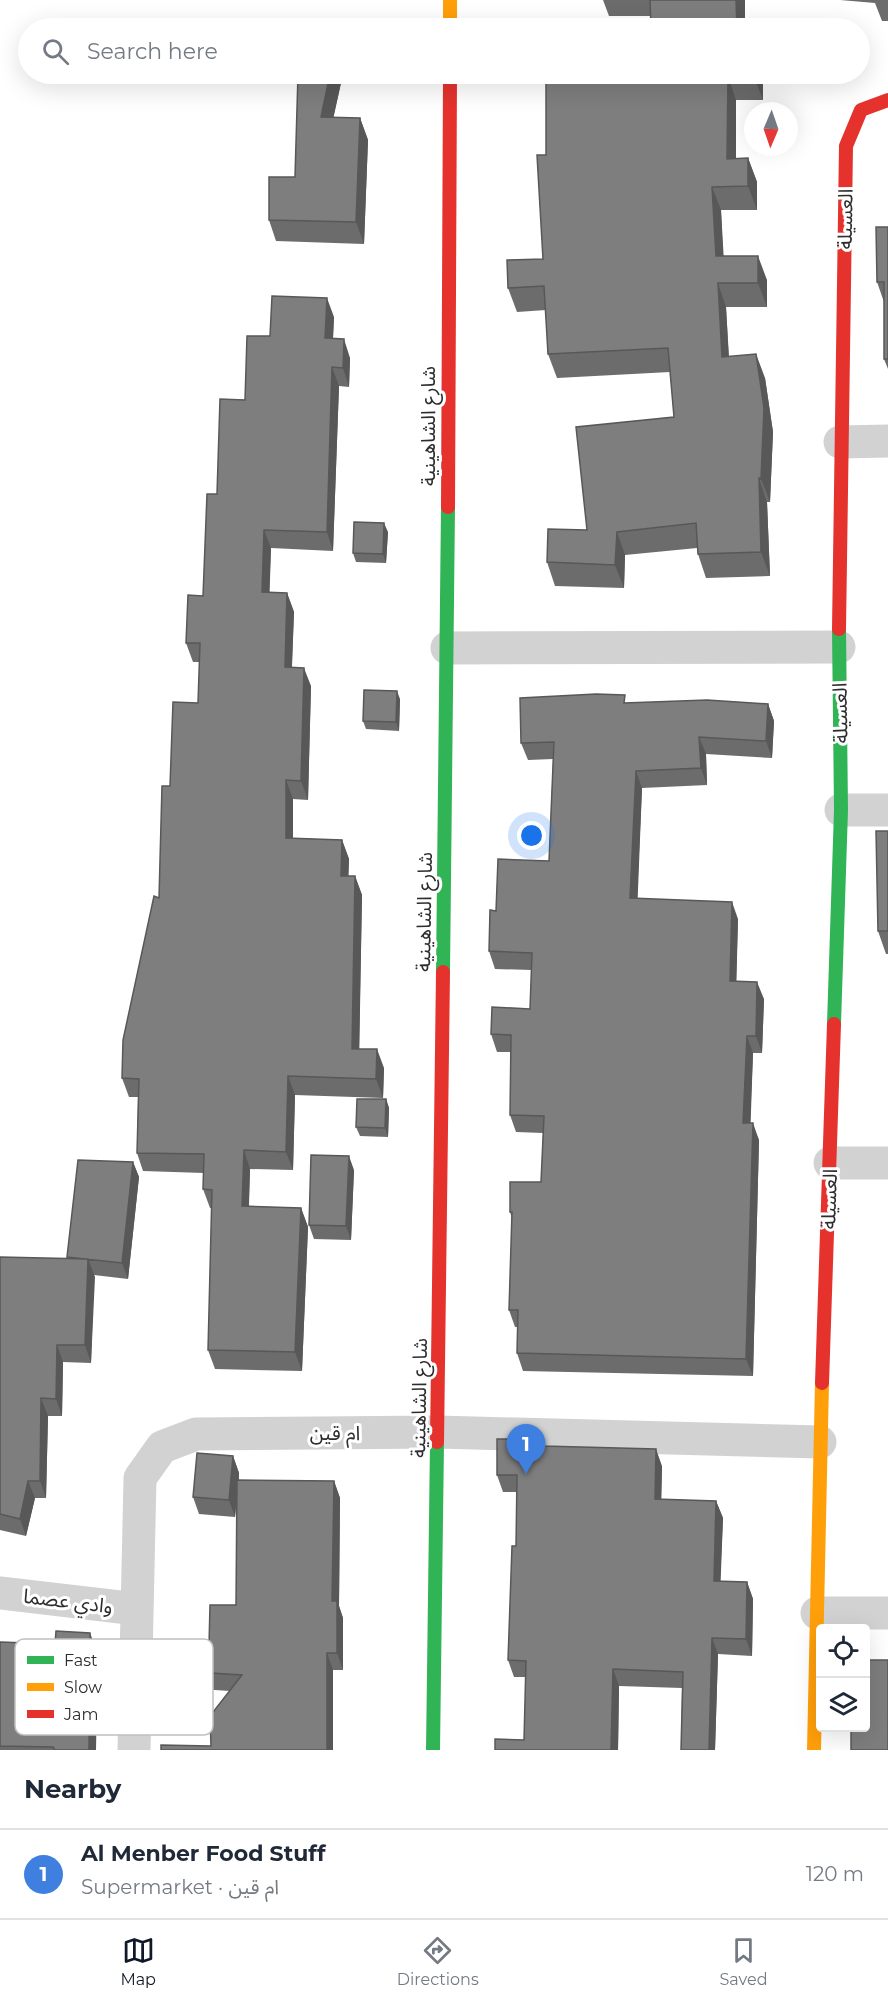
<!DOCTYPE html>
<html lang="en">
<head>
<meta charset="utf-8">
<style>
  :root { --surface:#fff; --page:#f2f2f3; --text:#1f2937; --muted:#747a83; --line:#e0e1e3; --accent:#111827 }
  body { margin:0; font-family:Montserrat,"Noto Sans Arabic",sans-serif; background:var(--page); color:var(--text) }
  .controls { position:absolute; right:18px; bottom:18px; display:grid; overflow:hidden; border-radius:6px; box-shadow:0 6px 24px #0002 }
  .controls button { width:54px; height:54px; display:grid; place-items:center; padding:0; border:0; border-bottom:2px solid var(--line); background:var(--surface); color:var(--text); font:30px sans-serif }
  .compass { position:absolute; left:744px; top:102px; width:54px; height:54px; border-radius:50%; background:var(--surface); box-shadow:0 6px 24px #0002; rotate:182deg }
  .you { position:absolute; left:532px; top:836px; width:21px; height:21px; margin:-15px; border:4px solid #fff; border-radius:50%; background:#1a73e8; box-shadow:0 0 0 9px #1a73e833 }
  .badge { display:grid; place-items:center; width:39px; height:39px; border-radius:50%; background:var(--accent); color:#fff; font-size:20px; font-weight:700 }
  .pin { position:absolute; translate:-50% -50px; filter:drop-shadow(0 2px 3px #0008) }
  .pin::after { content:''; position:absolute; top:32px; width:21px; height:18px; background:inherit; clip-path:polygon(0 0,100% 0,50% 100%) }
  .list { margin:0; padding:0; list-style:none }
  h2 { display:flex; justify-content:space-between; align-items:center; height:78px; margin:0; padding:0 24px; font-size:26px }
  h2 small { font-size:20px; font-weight:400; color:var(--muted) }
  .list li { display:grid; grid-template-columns:39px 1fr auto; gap:18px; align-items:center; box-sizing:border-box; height:90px; padding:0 24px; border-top:2px solid var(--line) }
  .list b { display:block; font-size:22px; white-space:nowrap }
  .list p { margin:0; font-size:20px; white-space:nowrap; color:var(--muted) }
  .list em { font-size:20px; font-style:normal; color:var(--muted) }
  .icon { flex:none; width:33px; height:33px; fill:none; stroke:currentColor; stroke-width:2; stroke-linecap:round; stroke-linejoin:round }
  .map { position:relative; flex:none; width:888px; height:1750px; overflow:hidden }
  .search { position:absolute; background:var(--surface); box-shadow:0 6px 24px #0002; left:18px; right:18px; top:18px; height:66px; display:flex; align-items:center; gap:15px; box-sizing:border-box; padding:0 21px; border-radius:33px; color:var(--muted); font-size:22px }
  .sheet { height:168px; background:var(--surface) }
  nav { display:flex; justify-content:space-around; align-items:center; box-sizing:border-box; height:84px; border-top:2px solid var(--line); background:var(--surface); font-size:16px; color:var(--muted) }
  nav a { display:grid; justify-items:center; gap:3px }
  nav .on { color:var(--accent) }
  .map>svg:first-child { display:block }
</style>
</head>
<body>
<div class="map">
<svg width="888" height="1750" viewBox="0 0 888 1750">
  <rect width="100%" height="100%" fill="#fff"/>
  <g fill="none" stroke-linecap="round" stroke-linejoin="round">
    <path stroke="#d2d2d2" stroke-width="33" d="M840,442l48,-1
      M447,648l392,-1
      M841,810h47
      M830,1163h58
      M0,1593l137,16
      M817,1613h71
      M134,1750l6,-272 22,-31 34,-13 242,-2 382,10"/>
    <path stroke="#30b455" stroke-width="14" d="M443,972l5,-465
      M834,1024l7,-214 -2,-181
      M433,1750l4,-308"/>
    <path stroke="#ff9f0a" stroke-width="14" d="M450,0v28
      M814,1750l8,-367"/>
    <path stroke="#e5322d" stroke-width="14" d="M448,507l2,-433
      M839,629l7,-483 15,-36 27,-10
      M822,1383l12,-359
      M437,1442l6,-470"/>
  </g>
  <path fill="#6c6c6c" d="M603,0h142v28h-94l-1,-12h-41z
    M840,0h48v21h-6l-7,-18z
    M298,74h45l-10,44h27l8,22 -4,104 -88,-3 -7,-21 26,-43z
    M546,74h217v26h-27v59l12,-1 9,24v28h-36l2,46 44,24v27h-41l3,50 36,21 8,54 -3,70h-3l3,74 -64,2 -8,-24 -1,-6 -72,7 -1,33 -69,-2 -8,-24 40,-32 87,-113 -4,-45 -113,6 -9,-24 -2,-44 -29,2 -9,-24 35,-29 3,-104z
    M888,227v142l-4,-10v-57l-7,-20z
    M334,317l-1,22 17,19 -1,29 -10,-1 -6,165 -62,-3 -2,44 18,1 7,19 -2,55 19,19 -3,114 -15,-1v39l49,2 7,19 -1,17h7l7,19 -3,154 25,19 -1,30 -88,-3 -2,75 -43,-1 -1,37 52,2 7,19 -6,144 -87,-2 -7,-19 4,-142h-2l-7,-19 1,-16 -61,-2 -6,-18 1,-56h-9l-7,-19 37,-180 11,-112 28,-83 2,-41h-7l-7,-19 17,-47 14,-102 28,-94 25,-64z
    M388,532l-2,31 -30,-1 -3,-9z
    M400,699l-1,32 -33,-2 -3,-8z
    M628,703l140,1 6,17 -2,37 -66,-4 1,31 -65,3 -5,110 101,21 -2,62 28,18 -2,54h-9l-3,70 9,17 -6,236 -230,-5 -6,-18 1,-26h-3l-6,-17 3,-92 -2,-6 31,-30 2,-49 -27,-1 -6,-17 1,-63h-14l-6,-18 39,-25 2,-39 -37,-1 -6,-18 7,-40 53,-50 4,-102 -25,1 -7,-17z
    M888,831v123h-2l-8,-23z
    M386,1099l3,9 -1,29 -28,-1 -4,-9z
    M133,1162l6,15 -11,102 -34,-4 -3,88 -28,-1 -1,54h-14l-2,82h-11l-9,38 -26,-6v-273l68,2 -1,-2z
    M354,1170l-3,70 -37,-1 -5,-14z
    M545,1446l117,20 -1,33 55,2 7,17 -3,63 27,1 6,17 -1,57 -34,-2 -3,96h-34l1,-62 -63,-2 -1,64h-123l29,-10 2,-63h-12l-6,-17 8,-114 1,-54h-14l-6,-17z
    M233,1456l6,17v7l95,1 6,17 -1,108 4,12v52h-10v80h-172l50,-4 19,-55 -46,-3 -6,-17 31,-26 27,-40 1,-107 -2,19 -36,-3 -6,-17z
    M0,1642l97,9 -1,99h-96z"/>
  <path fill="#585858" d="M736,0h9v28h-8z
    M330,74h13l-14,64 -8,-21z
    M754,74h9v26l-9,-23z
    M728,76l8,24v83l-9,-24z
    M360,118l8,22 -4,104 -8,-22z
    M748,158l9,24v28l-9,-24z
    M712,187l9,23 4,70 -9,-24z
    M758,256l9,24v27l-9,-24z
    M718,283l8,24 4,74 -8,-24z
    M327,298l7,19 -2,40 -7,-19z
    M344,339l6,19 -1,29 -6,-19z
    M756,354l9,24 8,54 -3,70 -9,-23z
    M332,367l7,19 -6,165 -6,-19z
    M759,478l8,24 3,74 -9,-24z
    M384,523l4,9 -2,31 -3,-9z
    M264,530l7,18 -2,63 -7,-19z
    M617,532l8,23 -1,33 -9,-23z
    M287,593l7,19 -3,74 -6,-19z
    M304,668l7,18 -3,114 -7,-19z
    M397,691l3,8 -1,32 -3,-9z
    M768,704l6,17 -2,37 -6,-17z
    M699,737l7,17 1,31 -6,-17z
    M636,771l6,17 -5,127 -7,-17z
    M286,780l7,19v58l-7,-19z
    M342,840l7,19 -1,36 -7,-19z
    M355,876l7,19 -3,172 -7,-18z
    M732,902l6,17 -2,79 -6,-17z
    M757,982l7,17 -2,54 -6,-17z
    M747,1036l6,17 -3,87 -7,-17z
    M377,1049l7,19 -1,30 -7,-19z
    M288,1076l7,19 -2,75 -7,-18z
    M386,1099l3,9 -1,29 -3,-9z
    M753,1123l6,17 -6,236 -7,-17z
    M244,1150l6,19 -2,56 -6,-19z
    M349,1156l5,14 -3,70 -5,-14z
    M133,1162l6,15 -11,102 -6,-16z
    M301,1208l7,19 -6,144 -7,-19z
    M88,1259l7,18 -4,86 -6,-18z
    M57,1345l6,17 -1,54 -6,-17z
    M41,1398l7,18 -2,82 -6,-17z
    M656,1449l6,17 -1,50 -6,-17z
    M233,1456l6,17 -4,44 -6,-17z
    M28,1481l7,17 -9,38 -6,-17z
    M334,1481l6,17 -1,108 4,12v52l-6,-17 -5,-52z
    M716,1501l7,17 -3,80 -6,-17z
    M747,1582l6,17 -1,57 -6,-17z
    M90,1633l7,18 -1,99h-7z
    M712,1638l6,16 -3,96h-6z
    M327,1653l6,17v80h-6z
    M613,1669l6,17 -1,64h-7z"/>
  <path fill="#7e7e7e" stroke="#585858" stroke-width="1.5" d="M650,0h86l1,28h-86z
    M309,24l18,4h-19z
    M298,74h32l-9,43 39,1 -4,104 -87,-2v-43h26z
    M546,74h208v3l-26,-1 -1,83 21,-1v28l-36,1 4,69h42v27h-40l4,74 34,-3 8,54 -3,71 -2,-1 2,74 -63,2 -2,-31 -79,9 -2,33 -68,-3 1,-33 39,1 -11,-103 98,-10 -6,-69 -120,6 -4,-68 -36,2 -1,-28 36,-1 -6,-104h9z
    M876,227h12v132h-4v-77h-7z
    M272,296l55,2 -2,40 19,1 -1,29 -11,-1 -5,165 -63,-2 -2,62 25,1 -2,74 19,1 -3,113 -15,-1v58l56,2 -1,36h14l-3,173h25l-1,30 -88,-3 -2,76 -42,-2 -2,56 59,2 -6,144 -87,-2 4,-160 -9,-1 1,-35 -67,-1 2,-74 -17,-1 1,-38 31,-144 5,2 3,-112h8l3,-84 25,1 2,-60h-14l2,-48 15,1 4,-102h10l3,-95 25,1 2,-64h23z
    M354,522l30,1 -1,31 -30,-1z
    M364,690l33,1 -1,31 -33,-1z
    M596,694l29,1 -1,8 83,-3 61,4 -2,37 -67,-4 2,31 -65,3 -6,127 102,4 -2,79 27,1 -1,54h-9l-4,87h10l-7,236 -229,-6 1,-43h-9l3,-98h-2v-30h31l3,-66 -34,-1 1,-80 -20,-1 1,-27 38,2 2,-56 -43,-2 1,-41 6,1 2,-52 51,2 5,-119 -33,1 -1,-45z
    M876,831h12v100h-10z
    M357,1099h29l-1,29 -29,-1z
    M311,1155l38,1 -3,70 -37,-1z
    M78,1160l55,2 -11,101 -55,-6z
    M0,1257l88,2 -3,86h-28l-1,54 -15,-1 -1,83h-12l-8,38 -20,-5z
    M497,1439h46v7l113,3 -1,50 61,2 -2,80 33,1 -1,57 -34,-1 -3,112h-28l2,-78 -70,-3 -2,81h-116v-11l29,1 2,-79 -18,-1 4,-114h4l1,-71h-20z
    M197,1453l36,3 -4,44 -36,-3z
    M237,1480l97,1 -2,120h5v52h-10v97h-166v-5l50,1 -1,-30 32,-41 -64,-4 1,-27 30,1 1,-40h26z
    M56,1631l34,2 -1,117h-34l-2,-3 -53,-1v-104l55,2z
    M866,1660h22v90h-37v-22h15z"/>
  <g text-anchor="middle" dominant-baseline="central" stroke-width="6" stroke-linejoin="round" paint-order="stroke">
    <g font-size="20" fill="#2d2d2d" stroke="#fff">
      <text transform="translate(845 219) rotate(-89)">العسيلة</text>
      <text transform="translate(428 426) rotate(-90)">شارع الشاهينية</text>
      <text transform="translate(840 713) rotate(-91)">العسيلة</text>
      <text transform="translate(424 912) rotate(-89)">شارع الشاهينية</text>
      <text transform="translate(829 1199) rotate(-88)">العسيلة</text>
      <text transform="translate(419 1398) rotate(-89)">شارع الشاهينية</text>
      <text x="335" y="1433">ام قين</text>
      <text transform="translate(68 1601) rotate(7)">وادي عصما</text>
    </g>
  </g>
  <rect x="15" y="1639" width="198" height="96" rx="9" fill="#fff" stroke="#c0c0c0" stroke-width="1.5"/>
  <rect x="27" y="1656" width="27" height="8" fill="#30b455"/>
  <rect x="27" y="1683" width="27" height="8" fill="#ff9f0a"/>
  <rect x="27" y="1710" width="27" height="8" fill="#e5322d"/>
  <g font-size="16" fill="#2d2d2d">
    <text x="64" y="1666">Fast</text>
    <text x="64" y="1693">Slow</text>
    <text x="64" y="1720">Jam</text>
  </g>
</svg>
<div class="controls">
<button><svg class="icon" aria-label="locate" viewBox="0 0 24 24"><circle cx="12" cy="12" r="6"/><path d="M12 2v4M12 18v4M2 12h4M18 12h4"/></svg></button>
<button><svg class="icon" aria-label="layers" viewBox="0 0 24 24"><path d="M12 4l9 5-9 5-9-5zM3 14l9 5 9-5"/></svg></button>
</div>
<svg class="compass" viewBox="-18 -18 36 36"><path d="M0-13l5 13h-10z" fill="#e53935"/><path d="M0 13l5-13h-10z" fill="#747a83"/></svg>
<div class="you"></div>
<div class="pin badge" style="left:526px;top:1474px;background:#3f7fe0">1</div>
<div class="search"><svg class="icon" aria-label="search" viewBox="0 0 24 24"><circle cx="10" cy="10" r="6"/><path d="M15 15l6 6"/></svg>Search here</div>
</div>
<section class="sheet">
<h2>Nearby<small></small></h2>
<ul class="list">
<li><span class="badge" style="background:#3f7fe0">1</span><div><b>Al Menber Food Stuff</b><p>Supermarket · ام قين</p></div><em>120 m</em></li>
</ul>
</section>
<nav>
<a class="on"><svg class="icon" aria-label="map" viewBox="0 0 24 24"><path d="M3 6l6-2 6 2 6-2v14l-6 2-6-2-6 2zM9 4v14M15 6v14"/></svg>Map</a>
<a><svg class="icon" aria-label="directions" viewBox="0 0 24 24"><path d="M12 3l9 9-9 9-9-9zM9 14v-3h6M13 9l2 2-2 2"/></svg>Directions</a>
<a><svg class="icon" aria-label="saved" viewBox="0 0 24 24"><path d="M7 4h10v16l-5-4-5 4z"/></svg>Saved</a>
</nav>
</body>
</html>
